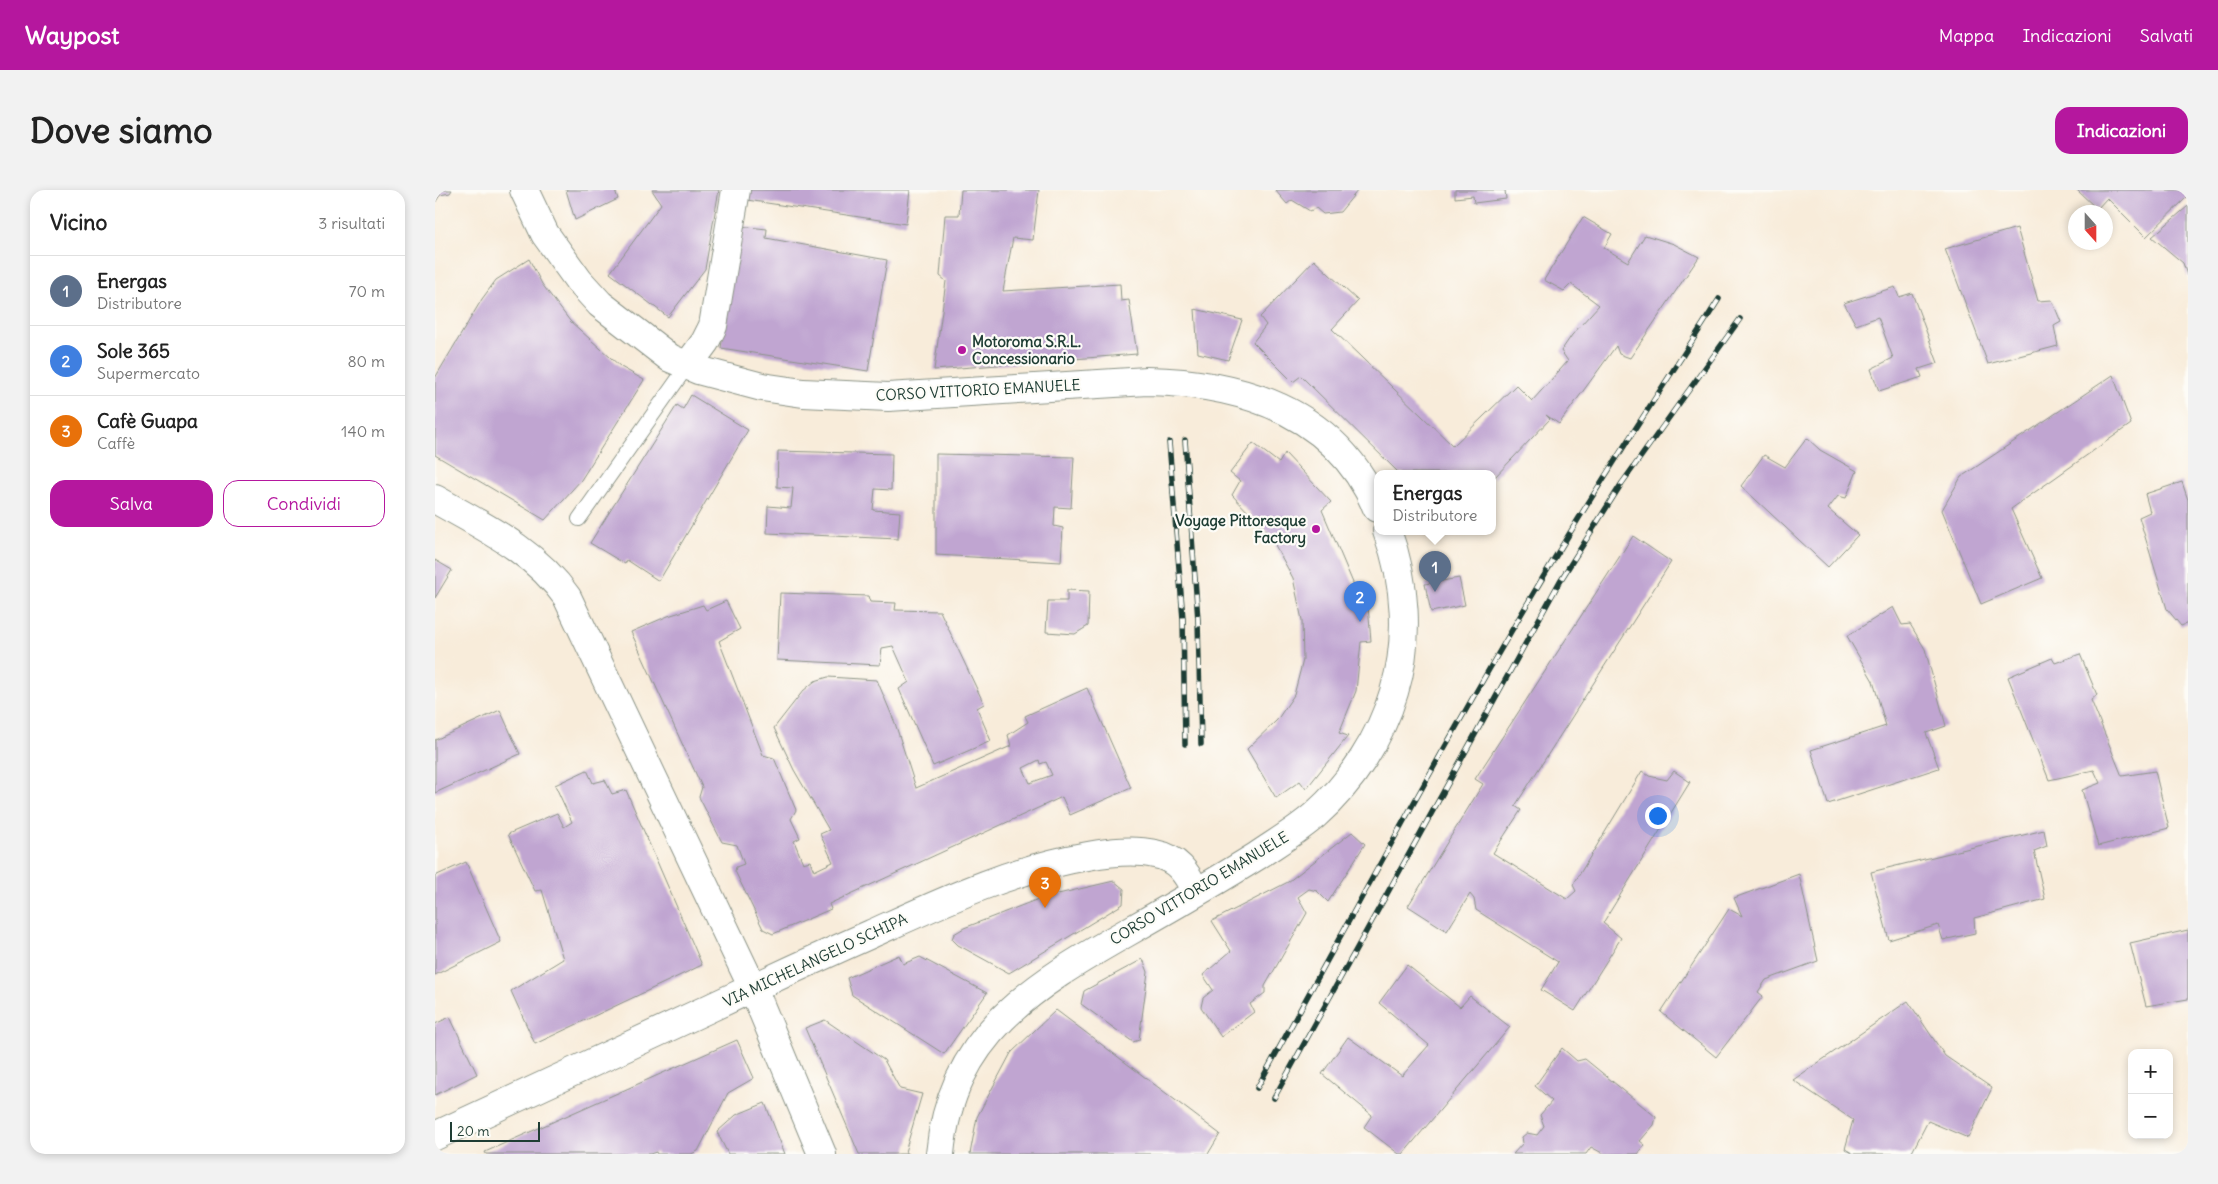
<!DOCTYPE html>
<html lang="it">
<head>
<meta charset="utf-8">
<style>
  :root { --surface:#fff; --page:#f2f2f2; --text:#222; --muted:#767676; --line:#e0e0e0; --accent:#b5179e }
  body { margin:0; font-family:Delius,sans-serif; background:var(--page); color:var(--text) }
  .controls { position:absolute; right:15px; bottom:15px; display:grid; overflow:hidden; border-radius:10px; box-shadow:0 2px 8px #0003 }
  .controls button { width:45px; height:45px; display:grid; place-items:center; padding:0; border:0; border-bottom:1px solid var(--line); background:var(--surface); color:var(--text); font:25px sans-serif }
  .compass { position:absolute; left:1633px; top:15px; width:45px; height:45px; border-radius:50%; background:var(--surface); box-shadow:0 2px 8px #0003; rotate:159deg }
  .scale { position:absolute; left:15px; bottom:12px; width:90px; box-sizing:border-box; padding-left:5px; border:2px solid #1f3d34; border-top:0; font-size:14px; line-height:18px; white-space:nowrap; color:#1f3d34; -webkit-text-stroke:4px #fdfcf7; paint-order:stroke }
  .you { position:absolute; left:1222px; top:625px; width:18px; height:18px; margin:-12px; border:4px solid #fff; border-radius:50%; background:#1a73e8; box-shadow:0 0 0 8px #1a73e833 }
  .badge { display:grid; place-items:center; width:32px; height:32px; border-radius:50%; background:var(--accent); color:#fff; font-size:16px; font-weight:700 }
  .pin { position:absolute; translate:-50% -41px; filter:drop-shadow(0 1px 2px #0008) }
  .pin::after { content:''; position:absolute; top:26px; width:18px; height:15px; background:inherit; clip-path:polygon(0 0,100% 0,50% 100%) }
  .popup { position:absolute; left:939px; top:280px; width:122px; height:65px; box-sizing:border-box; display:grid; place-content:center; border-radius:10px; background:var(--surface); filter:drop-shadow(0 1px 4px #0005); font-size:16px; white-space:nowrap; color:var(--muted) }
  .popup b { font-size:19px; color:var(--text) }
  .popup::after { content:''; position:absolute; left:50%; top:100%; margin-left:-10px; border:10px solid transparent; border-top-color:var(--surface) }
  .list { margin:0; padding:0; list-style:none }
  h2 { display:flex; justify-content:space-between; align-items:center; height:65px; margin:0; padding:0 20px; font-size:21px }
  h2 small { font-size:16px; font-weight:400; color:var(--muted) }
  .list li { display:grid; grid-template-columns:32px 1fr auto; gap:15px; align-items:center; box-sizing:border-box; height:70px; padding:0 20px; border-top:1px solid var(--line) }
  .list b { display:block; font-size:19px; white-space:nowrap }
  .list p { margin:0; font-size:16px; white-space:nowrap; color:var(--muted) }
  .list em { font-size:16px; font-style:normal; color:var(--muted) }
  .actions { display:flex; gap:10px; padding:15px 20px }
  .actions a { flex:1; padding:11px 0; border:1px solid var(--accent); border-radius:15px; text-align:center; font-size:18px; color:var(--accent) }
  .actions .main { background:var(--accent); color:#fff }
  .map { position:relative; flex:none; width:1753px; height:964px; overflow:hidden; border-radius:15px }
  header { display:flex; align-items:center; gap:30px; box-sizing:border-box; height:70px; padding:0 25px; background:var(--accent); color:#fff }
  header strong { font-size:24px }
  nav { display:flex; gap:28px; margin-inline-start:auto; font-size:18px }
  .intro { display:flex; align-items:center; justify-content:space-between; box-sizing:border-box; height:120px; padding:0 30px }
  h1 { margin:0; font-size:35px }
  .button { padding:12px 22px; border-radius:15px; background:var(--accent); color:#fff; font-size:18px; font-weight:700 }
  main { display:flex; gap:30px; padding:0 30px }
  aside { flex:1; background:var(--surface); border-radius:15px; box-shadow:0 2px 8px #0003 }
  .map>svg:first-child { display:block }
</style>
</head>
<body>
<header>
<strong>Waypost</strong>
<nav><a>Mappa</a><a>Indicazioni</a><a>Salvati</a></nav>
</header>
<div class="intro"><h1>Dove siamo</h1><a class="button">Indicazioni</a></div>
<main>
<aside>
<h2>Vicino<small>3 risultati</small></h2>
<ul class="list">
<li><span class="badge" style="background:#5c6f8a">1</span><div><b>Energas</b><p>Distributore</p></div><em>70 m</em></li>
<li><span class="badge" style="background:#3f7fe0">2</span><div><b>Sole 365</b><p>Supermercato</p></div><em>80 m</em></li>
<li><span class="badge" style="background:#e8710a">3</span><div><b>Cafè Guapa</b><p>Caffè</p></div><em>140 m</em></li>
</ul>
<div class="actions"><a class="main">Salva</a><a>Condividi</a></div>
</aside>
<div class="map">
<svg width="1753" height="964" viewBox="0 0 1753 964">
  <rect width="100%" height="100%" fill="#fdfcf7"/>
  <filter id="ink" filterUnits="userSpaceOnUse"><feTurbulence type="fractalNoise" baseFrequency=".02" numOctaves="2"/><feDisplacementMap in="SourceGraphic" scale="10" xChannelSelector="R" yChannelSelector="G"/><feConvolveMatrix kernelMatrix="1 2 1 2 8 2 1 2 1" color-interpolation-filters="sRGB"/></filter>
  <filter id="wash" filterUnits="userSpaceOnUse"><feTurbulence type="fractalNoise" baseFrequency=".0096" numOctaves="4" result="noise"/><feDisplacementMap in="SourceGraphic" scale="20" xChannelSelector="R" yChannelSelector="G"/><feGaussianBlur stdDeviation="1.12" result="paint"/><feColorMatrix in="noise" values="0 0 0 0 0 0 0 0 0 0 0 0 0 0 0 0 0 1.4 0 .05"/><feComposite in="paint" operator="in"/></filter>
  <g filter="url(#wash)">
    <rect width="100%" height="100%" fill="#f8ecda"/>
    <g id="blocks">
      <path fill="#c0a5d1" fill-rule="evenodd" d="M0,0h17l-2,3 -10,2 -5,8z
        M131,0h49l3,9 -43,21z
        M217,0h67l-14,79 -37,48 -58,-44 51,-69z
        M314,0h161l-4,34 -159,-24z
        M526,0h78l-6,50 -20,-2 -10,53 117,-7 1,17 8,-1 8,54 -203,16 12,-89 -6,-5 5,-61h14z
        M840,0h83l-18,22 -17,2 -7,-6 -6,3 -18,-11 -5,4z
        M1020,0h50l1,9 -32,4 -1,-7 -18,2z
        M1642,0h111v6l-42,41 -39,-39 -10,11z
        M1753,16v72l-5,-15 -31,-26z
        M1148,27l29,17 -8,14 24,14 17,-27 29,9 25,13 -69,101 -11,-4 -3,-8 -57,78 -13,-9 4,4 -57,60v-6h-94l-98,-97 -8,6 -40,-40 13,-17 -6,-8 54,-57 44,41 -26,28 121,117 63,-61 16,16 36,-40 -7,-10 11,-16 27,-30 -28,-21 -7,7 -20,-11z
        M304,36l28,3 -1,9 121,22 -19,111 -147,-23z
        M1582,38l21,73 14,-1 9,22 -7,4 4,20 -70,18 -43,-115z
        M94,69l13,25 28,37 51,46 23,13 -63,100 -36,40 -110,-65v-77l47,-79 14,-19z
        M1460,97l4,10 13,-4 26,70 -19,6 3,8 -43,14 -8,-22 22,-11 -15,-41 -22,8 -12,-22z
        M760,119l47,11 -14,40 -30,-7z
        M1678,185l18,49 -120,85 31,69 -61,26 -39,-94 19,-33z
        M256,205l57,35 -89,151 -32,-21 -2,4 -35,-21 87,-138 6,4z
        M1372,248l13,12 37,21 -11,27 -8,-2 -10,13 30,26 -30,32 -87,-81 23,-31 21,12z
        M818,253l26,20 6,-10 46,49 -9,8 37,87 8,-3 4,47 -10,1 -5,49 -17,42 9,3 -42,53 -6,-8 -24,17 -29,-49 30,-29 17,-25 9,-35 -1,-40 -9,-42 -24,-44 -37,-39 8,-14 -10,-8z
        M343,261l114,3 -1,36 -16,-1 -2,21 27,2 -2,27 -131,-6 1,-27 23,2 2,-20 -16,-1z
        M501,264l138,3 -3,51 -16,-1 -1,19 9,2 -2,34 -125,-7z
        M1747,292l6,18v123l-7,3 -14,-17 -28,-92 11,-5 -5,-18z
        M1198,346l38,26 -156,244 6,4 -28,43 74,46 9,-8 -3,-6 69,-114 7,5 18,4 7,-9 16,11 -87,141 18,15 -46,73 -34,-21 17,-28 -82,-52 -2,-11 -4,-5 -23,37 -39,-25 75,-122 -8,-5z
        M0,370l17,10 -17,28z
        M1024,388l6,27 -34,7 -6,-28z
        M632,400l22,1 -1,35 -13,8 -29,-2 2,-31h19z
        M345,403l88,3 2,6 26,1 -1,7 45,1 44,93 -7,4 14,33 -58,25 -34,-77 10,-7 -16,-36 -11,2 -2,17 -103,-5z
        M291,411l14,28 -21,12 44,114 11,3 22,52 -5,9 9,19 -6,3 9,22 7,-2 4,10 19,-9 -13,-28 9,-4 -35,-60 -20,-42 29,-37 12,-10 13,-4 49,3 18,43 21,65 95,-42 -3,-11 20,-13 -3,-6 62,-28 44,100 -61,27 -8,-18 -233,107 2,5 -58,25 -10,-5 -28,-58 1,-4 8,-3 -7,-19 -15,-3 -23,-45 3,-10 -71,-155 37,-16 35,-11 3,5zM604,570l1,4 6,-2 6,13 -22,8 -7,-15z
        M1458,417l9,18 8,-1 15,25 21,77 -20,7 13,35 -111,36 -17,-54 75,-24 -13,-45 -26,-45z
        M1645,464l17,41 -6,5 31,76 33,-5 14,57 -71,18 -16,-56 18,-7 -6,-13 -45,10 -41,-103 44,-19 3,5z
        M65,520l20,44 -85,39v-53z
        M152,580l6,13 12,-3 7,14 14,-4 76,175 -167,79 -24,-53 52,-32 -21,-69 -7,1 -27,-57 49,-21 7,14 8,-5 -17,-37z
        M1609,640l3,16 -13,5 11,48 -71,19 1,15 -32,7 -5,-15 -49,15 -18,-68z
        M917,642l13,12 -37,58 -11,-11 -8,-2 -11,8 9,16 -42,73v7l-15,11 4,8 -33,25 -20,-30 2,-9 10,-8 -10,-15 28,-24 -19,-30 76,-39z
        M31,672l35,80 -66,33v-99z
        M1364,684l19,87 -52,19 -8,12 5,4 -47,61 -55,-45 68,-103 13,7 -8,-18z
        M679,691l10,8 -1,15 -114,69 -51,-28 -6,-6 2,-5 10,-6 77,-30z
        M1753,740v69l-42,7 -16,-63z
        M464,765l4,9 17,-7 67,36 -43,61 -92,-59 -5,-17z
        M708,769l5,13 -9,68 -6,2 -52,-38 3,-13z
        M972,775l53,42 10,-11 40,31 -107,127h-4l-35,-27 8,-12 -50,-41 26,-37 54,39 27,-31 -50,-42z
        M1473,811l37,55 47,32 -24,50 -40,-17 -17,33h-57l-9,-5 8,-29 -60,-40z
        M621,820l164,124 -12,20h-238l7,-37 34,-64z
        M15,827l27,57 -42,21v-71z
        M390,830l59,40 16,29 22,5 -17,58 3,2h-49l-54,-126z
        M302,850l17,38 -26,15 -30,58 -7,3h-34l-1,-2 -6,2h-164l-1,-2z
        M1127,858l15,13 8,-2 71,58 -2,8 -14,16 5,4 -7,9h-34l-13,-7 -5,7h-73l10,-11 -1,-6 5,-4 10,2 7,-9 -4,-11 12,-14 -17,-15z
        M330,913l20,51h-57l-11,-22 19,-17z"/>
    </g>
  </g>
  <g filter="url(#ink)">
    <use href="#blocks" fill-opacity="0" stroke="#8c9487" stroke-width="1"/>
    <g fill="none" stroke-linecap="round" stroke-linejoin="round">
      <g stroke="#8c9487" stroke-width="16">
        <path id="service" d="M144,329l109,-154"/>
      </g>
      <g stroke="#8c9487" stroke-width="30">
        <path id="minor" d="M253,175l17,-23 8,-16 23,-136"/>
      </g>
      <g stroke="#8c9487" stroke-width="30">
        <path id="tertiary" d="M89,0l21,44 34,47 21,23 70,54 28,12 64,17 41,6 85,4 259,-16c97,2 189,31 230,127
          M0,309c49,28 99,51 132,98l186,391 69,166
          M0,946c92,-43 183,-85 275,-128 53,-25 107,-50 161,-74 71,-32 140,-65 217,-78 22,-4 45,-7 67,-2 22,4 32,19 41,38
          M505,964c11,-119 93,-168 186,-221 44,-25 88,-50 131,-77 19,-13 41,-26 58,-41 37,-33 65,-76 79,-123 16,-52 12,-110 -7,-161"/>
      </g>
      <use href="#service" stroke="#fff" stroke-width="14"/>
      <use href="#minor" stroke="#fff" stroke-width="28"/>
      <use href="#tertiary" stroke="#fff" stroke-width="28"/>
      <g stroke="#1f3d34" stroke-width="5.5">
        <path id="rail" d="M750,250l13,180 3,124
          M734,252l14,177 2,125
          M822,898c102,-184 201,-372 311,-552 48,-80 101,-158 151,-237
          M839,908l286,-517 62,-98 118,-164"/>
      </g>
      <use href="#rail" stroke="#fdfcf7" stroke-width="4" stroke-dasharray="11" stroke-linecap="butt"/>
    </g>
  </g>
  <g fill="#b5179e" stroke="#fdfcf7" stroke-width="2">
    <circle cx="527" cy="160" r="5"/>
    <circle cx="881" cy="339" r="5"/>
  </g>
  <g text-anchor="middle" dominant-baseline="central" stroke-width="4.5" stroke-linejoin="round" paint-order="stroke">
    <g font-size="15" font-weight="bold" fill="#1f3d34" stroke="#fdfcf7" text-anchor="start">
      <text x="537" y="151">Motoroma S.R.L.<tspan x="537" dy="17">Concessionario</tspan></text>
      <text x="871" y="330" text-anchor="end">Voyage Pittoresque<tspan x="871" dy="17">Factory</tspan></text>
    </g>
    <g font-size="15" fill="#1f3d34" stroke="#fdfcf7">
      <text transform="translate(543 200) rotate(-3)">CORSO VITTORIO EMANUELE</text>
      <text transform="translate(764 698) rotate(-31)">CORSO VITTORIO EMANUELE</text>
      <text transform="translate(380 770) rotate(-25)">VIA MICHELANGELO SCHIPA</text>
    </g>
  </g>
</svg>
<div class="controls">
<button>+</button>
<button>−</button>
</div>
<svg class="compass" viewBox="-18 -18 36 36"><path d="M0-13l5 13h-10z" fill="#e53935"/><path d="M0 13l5-13h-10z" fill="#767676"/></svg>
<div class="scale">20 m</div>
<div class="you"></div>
<div class="pin badge" style="left:1000px;top:402px;background:#5c6f8a">1</div>
<div class="popup"><b>Energas</b>Distributore</div>
<div class="pin badge" style="left:925px;top:432px;background:#3f7fe0">2</div>
<div class="pin badge" style="left:610px;top:718px;background:#e8710a">3</div>
</div>
</main>
</body>
</html>
